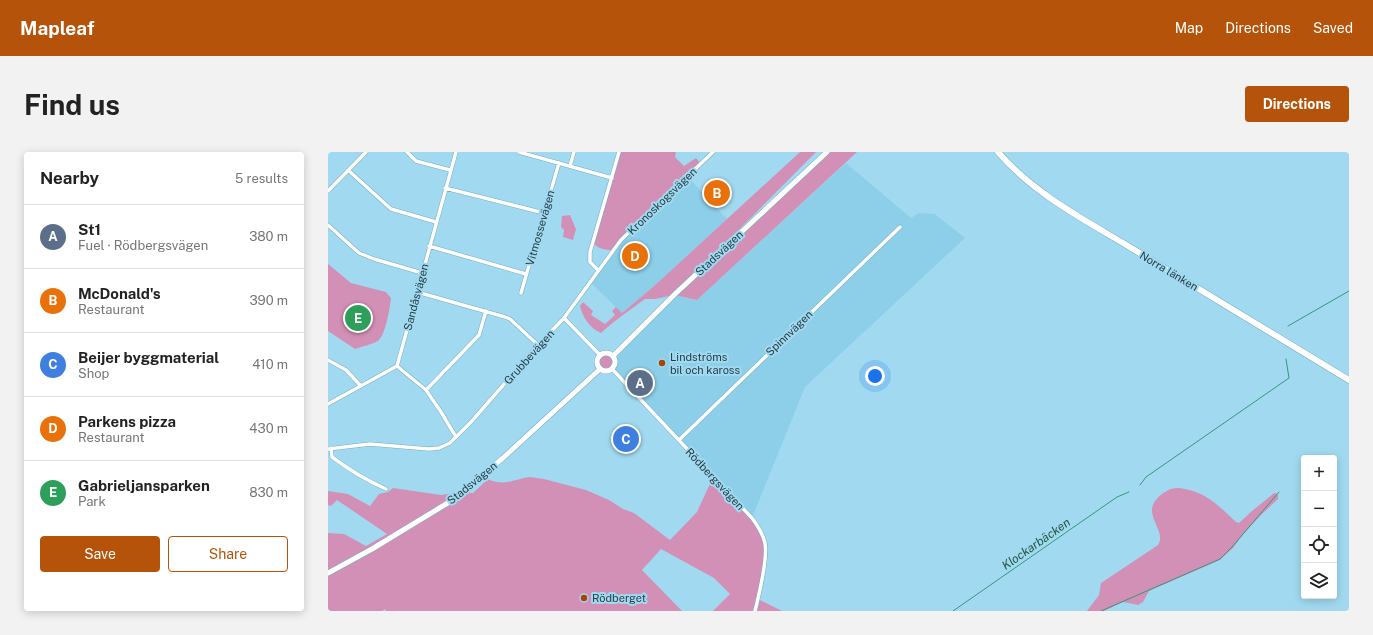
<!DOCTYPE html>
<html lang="en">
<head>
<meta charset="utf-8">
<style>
  :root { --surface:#fff; --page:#f2f2f2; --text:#222; --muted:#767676; --line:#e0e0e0; --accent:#b45309 }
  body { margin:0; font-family:"Public Sans",sans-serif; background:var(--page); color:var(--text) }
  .controls { position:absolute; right:12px; bottom:12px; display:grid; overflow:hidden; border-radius:4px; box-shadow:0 2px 10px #0003 }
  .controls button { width:36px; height:36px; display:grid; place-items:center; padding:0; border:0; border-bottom:1px solid var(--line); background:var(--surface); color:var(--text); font:20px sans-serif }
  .you { position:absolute; left:547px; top:224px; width:14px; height:14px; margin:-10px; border:3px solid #fff; border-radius:50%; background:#1a73e8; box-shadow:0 0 0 6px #1a73e833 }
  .badge { display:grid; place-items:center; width:26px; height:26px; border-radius:50%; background:var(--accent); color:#fff; font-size:13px; font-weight:700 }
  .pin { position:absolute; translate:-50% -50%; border:2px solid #fff; box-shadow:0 1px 4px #0006 }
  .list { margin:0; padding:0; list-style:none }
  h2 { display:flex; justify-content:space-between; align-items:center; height:52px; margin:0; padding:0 16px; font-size:17px }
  h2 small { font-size:13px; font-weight:400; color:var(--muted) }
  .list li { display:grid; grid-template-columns:26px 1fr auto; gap:12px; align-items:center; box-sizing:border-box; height:64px; padding:0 16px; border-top:1px solid var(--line) }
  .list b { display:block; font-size:15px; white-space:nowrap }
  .list p { margin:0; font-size:13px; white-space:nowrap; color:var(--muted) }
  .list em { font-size:13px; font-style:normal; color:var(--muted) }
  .actions { display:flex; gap:8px; padding:12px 16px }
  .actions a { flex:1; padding:9px 0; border:1px solid var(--accent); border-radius:4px; text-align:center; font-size:14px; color:var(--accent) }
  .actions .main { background:var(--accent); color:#fff }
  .icon { flex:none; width:22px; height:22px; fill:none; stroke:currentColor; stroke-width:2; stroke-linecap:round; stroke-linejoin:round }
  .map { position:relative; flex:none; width:1021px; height:459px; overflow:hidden; border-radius:4px }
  header { display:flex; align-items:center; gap:24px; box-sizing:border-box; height:56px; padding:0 20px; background:var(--accent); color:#fff }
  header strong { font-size:19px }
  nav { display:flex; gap:22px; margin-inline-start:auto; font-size:14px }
  .intro { display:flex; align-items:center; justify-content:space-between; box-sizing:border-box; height:96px; padding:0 24px }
  h1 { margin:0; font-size:28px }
  .button { padding:10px 18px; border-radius:4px; background:var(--accent); color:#fff; font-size:14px; font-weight:700 }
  main { display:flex; gap:24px; padding:0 24px }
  aside { flex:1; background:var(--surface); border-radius:4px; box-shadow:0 2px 10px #0003 }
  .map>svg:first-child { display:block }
</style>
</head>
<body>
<header>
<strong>Mapleaf</strong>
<nav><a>Map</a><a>Directions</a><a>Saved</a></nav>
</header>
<div class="intro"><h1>Find us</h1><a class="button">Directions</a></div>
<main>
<aside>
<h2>Nearby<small>5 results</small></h2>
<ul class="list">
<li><span class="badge" style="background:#5c6f8a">A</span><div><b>St1</b><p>Fuel · Rödbergsvägen</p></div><em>380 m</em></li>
<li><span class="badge" style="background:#e8710a">B</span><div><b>McDonald's</b><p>Restaurant</p></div><em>390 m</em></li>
<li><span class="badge" style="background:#3f7fe0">C</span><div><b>Beijer byggmaterial</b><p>Shop</p></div><em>410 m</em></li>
<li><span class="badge" style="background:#e8710a">D</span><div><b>Parkens pizza</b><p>Restaurant</p></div><em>430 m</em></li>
<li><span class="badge" style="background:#2e9e5b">E</span><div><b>Gabrieljansparken</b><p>Park</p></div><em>830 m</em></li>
</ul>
<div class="actions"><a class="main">Save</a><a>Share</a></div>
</aside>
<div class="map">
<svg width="1021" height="459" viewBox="0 0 1021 459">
  <rect width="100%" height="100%" fill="#a1daf0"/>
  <path fill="#8dcfe9" d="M518,11l65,55 8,-5 16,1 30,24 -160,149 -53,131 -140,-149 3,-7 -2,-6 61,-61 23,5z
    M359,24l40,43 -74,68 -31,26 -32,-31 23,-32z"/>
  <path fill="#d390b7" d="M292,0h56l-1,5 9,9 12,-8 5,6 -88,86c-9,0 -14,-1 -20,-7z
    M472,0h16l-131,132 142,-132h30l-160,148 -23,-5 -19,4h-10c-15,11 -30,21 -44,34 -11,-4 -19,-17 -21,-27l3,-4 10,9 -2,4 14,9 10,-9 -3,-4 4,-4 6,6 31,-26z
    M242,63l6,14 -3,11 -10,-3 1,-7 -3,-3 1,-11z
    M0,112l23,19 35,9 5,6c-1,9 -5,35 -12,42 -4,4 -19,7 -24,9l-27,-18z
    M271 210a7 7 0 1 1 14 0a7 7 0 1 1-14 0Z
    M202,325l14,2 42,11 23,10 14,9 11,4 36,27 27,-28 16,-35 39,41 13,26 -1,24 -6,31 24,12h-69l17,-17 -16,-16 -53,-29 -19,21 40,41h-296l-1,-2 -3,2h-54v-78l16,1 22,12 21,-12 -50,-34 -6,6 -3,-1v-14l20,3 22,12 9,-12 9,-2 5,-4 48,7 21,-3 11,1 15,-14c16,8 26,0 42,-2z
    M851,336c26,3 39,17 57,34l3,1 13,-12 22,-18 4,1v5l-17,16 -17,18 -11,15 -13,12 -71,31 -6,11 -5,3 -15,-3 -19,9h-17l12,-16 2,-12 57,-38c10,-16 -21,-32 4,-51 6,-4 9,-6 17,-6z"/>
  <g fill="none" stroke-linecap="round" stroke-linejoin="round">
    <path stroke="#329979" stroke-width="1" d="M960,174l61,-35
      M812,333l6,-8 143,-99 -3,-19
      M625,459l164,-114 12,-5
      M773,459l119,-52 12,-12 47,-55"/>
    <g stroke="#74abc0" stroke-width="4.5">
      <path id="minor" d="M79,0l9,9 34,9
        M191,0l93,26
        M242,14l4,-14
        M20,18l43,39 45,13
        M117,36l99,25
        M0,39l38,-39
        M0,73l31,28 15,6 48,14
        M101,94l97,28
        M270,118l-8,-8v-10l29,-100
        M89,140l88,25 5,2 28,26
        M193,141l38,-130
        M236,166l36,37
        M0,208l18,10 15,16
        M69,214l29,24 15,22 15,25
        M284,217l140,149c6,8 11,16 13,25 3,16 -6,52 -10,68
        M98,238l53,-55 7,-24
        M0,252l69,-38 59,-214
        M351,288l221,-213
        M3,296l1,9c17,13 34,23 54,32
        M0,297l42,-5 59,5 10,-1 11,-5 22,-22 66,-76 26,-27 57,-78 92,-88"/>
    </g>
    <g stroke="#74abc0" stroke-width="6">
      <path id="secondary" d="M269 210a9 9 0 1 1 18 0a9 9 0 1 1-18 0Z
        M285,204l61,-61 153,-143
        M0,421l44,-24 79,-48 52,-43 97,-89"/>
    </g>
    <g stroke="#74abc0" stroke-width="7">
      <path id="trunk" d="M670,0c35,41 85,67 130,94 73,45 148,89 221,134"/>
    </g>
    <use href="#minor" stroke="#fff" stroke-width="3.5"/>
    <use href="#secondary" stroke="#fff" stroke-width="5"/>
    <use href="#trunk" stroke="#fff" stroke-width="6"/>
  </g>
  <g fill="#a74408" stroke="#a1daf0" stroke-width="1.5">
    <circle cx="334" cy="211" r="4"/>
    <circle cx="256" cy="446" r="4"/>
  </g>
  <g text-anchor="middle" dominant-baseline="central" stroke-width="4" stroke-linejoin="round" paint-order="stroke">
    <g font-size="11" fill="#253d46" stroke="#a1daf0">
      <text transform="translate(334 49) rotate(-44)">Kronoskogsvägen</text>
      <text transform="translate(212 76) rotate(-74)">Vitmossevägen</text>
      <text transform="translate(391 101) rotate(-43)">Stadsvägen</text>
      <text transform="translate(841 119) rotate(31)">Norra länken</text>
      <text transform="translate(88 145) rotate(-75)">Sandåsvägen</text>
      <text transform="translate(461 181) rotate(-44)">Spinnvägen</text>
      <text transform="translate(201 205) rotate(-48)">Grubbevägen</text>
      <text transform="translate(387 327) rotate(47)">Rödbergsvägen</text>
      <text transform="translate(144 331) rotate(-39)">Stadsvägen</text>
    </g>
    <g font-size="11" fill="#253d46" stroke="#a1daf0" text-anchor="start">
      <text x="342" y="205">Lindströms<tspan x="342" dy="13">bil och kaross</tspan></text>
      <text x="264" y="446">Rödberget</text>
    </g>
    <g font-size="12" font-style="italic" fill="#235742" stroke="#a1daf0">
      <text transform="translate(708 392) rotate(-35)">Klockarbäcken</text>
    </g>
  </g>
</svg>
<div class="controls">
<button>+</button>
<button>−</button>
<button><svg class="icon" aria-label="locate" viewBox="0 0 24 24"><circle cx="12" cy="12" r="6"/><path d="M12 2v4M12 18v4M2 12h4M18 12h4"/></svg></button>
<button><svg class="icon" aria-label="layers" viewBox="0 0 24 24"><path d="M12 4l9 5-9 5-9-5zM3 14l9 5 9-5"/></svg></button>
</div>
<div class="you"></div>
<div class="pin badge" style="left:312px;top:231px;background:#5c6f8a">A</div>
<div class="pin badge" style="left:389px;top:41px;background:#e8710a">B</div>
<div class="pin badge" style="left:298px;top:287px;background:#3f7fe0">C</div>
<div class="pin badge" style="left:307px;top:104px;background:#e8710a">D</div>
<div class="pin badge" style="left:30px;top:166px;background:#2e9e5b">E</div>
</div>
</main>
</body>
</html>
